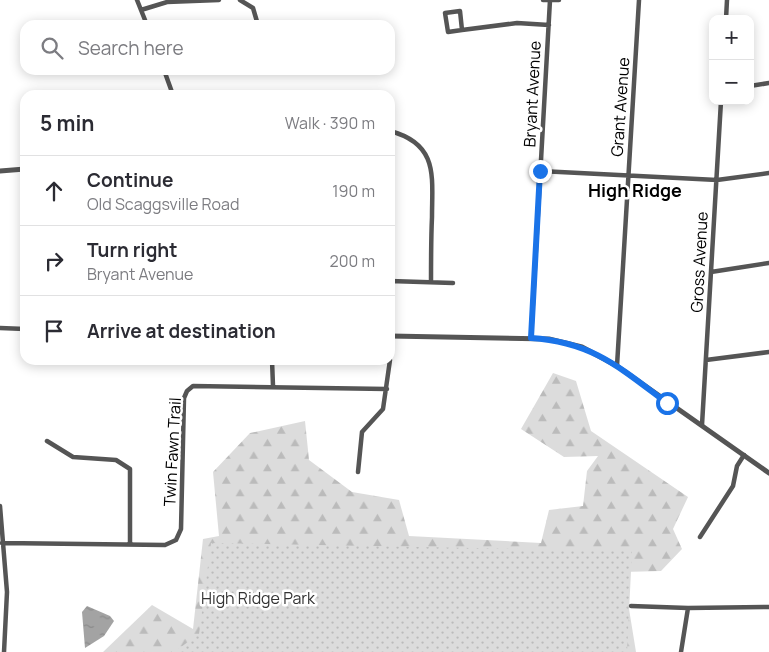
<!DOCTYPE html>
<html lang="en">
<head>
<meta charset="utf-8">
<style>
  :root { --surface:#fff; --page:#f2f2f3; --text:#2b2b33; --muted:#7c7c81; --line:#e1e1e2 }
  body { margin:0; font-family:Manrope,sans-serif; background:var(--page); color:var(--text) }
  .controls { position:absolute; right:15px; top:15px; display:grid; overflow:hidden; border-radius:10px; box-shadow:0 2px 12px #0003 }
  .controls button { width:45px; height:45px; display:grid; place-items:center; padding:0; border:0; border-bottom:1px solid var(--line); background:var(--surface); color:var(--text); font:25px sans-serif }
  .stop { position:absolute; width:15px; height:15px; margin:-11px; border:4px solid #1a73e8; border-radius:50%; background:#fff }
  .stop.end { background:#1a73e8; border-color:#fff; box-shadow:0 1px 5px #0008 }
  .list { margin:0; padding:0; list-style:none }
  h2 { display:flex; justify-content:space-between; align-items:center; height:65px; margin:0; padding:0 20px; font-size:21px }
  h2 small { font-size:16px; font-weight:400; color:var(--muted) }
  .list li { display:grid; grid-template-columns:32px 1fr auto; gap:15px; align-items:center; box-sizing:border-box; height:70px; padding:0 20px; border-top:1px solid var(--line) }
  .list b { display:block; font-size:19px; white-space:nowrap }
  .list p { margin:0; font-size:16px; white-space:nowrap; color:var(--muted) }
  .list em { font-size:16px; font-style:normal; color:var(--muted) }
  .icon { flex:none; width:28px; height:28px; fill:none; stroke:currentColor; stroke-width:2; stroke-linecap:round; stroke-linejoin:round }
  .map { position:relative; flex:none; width:769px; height:652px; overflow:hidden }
  .search { position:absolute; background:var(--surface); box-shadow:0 2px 12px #0003; left:20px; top:20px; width:375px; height:55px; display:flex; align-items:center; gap:12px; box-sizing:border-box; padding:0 18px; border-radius:15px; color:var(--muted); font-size:19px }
  .panel { position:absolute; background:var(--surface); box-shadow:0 2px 12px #0003; left:20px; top:90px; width:375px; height:275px; border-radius:15px }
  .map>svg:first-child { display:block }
</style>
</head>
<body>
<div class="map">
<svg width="769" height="652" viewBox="0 0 769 652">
  <defs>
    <pattern id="forest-firs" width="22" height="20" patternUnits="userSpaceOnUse" patternTransform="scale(1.25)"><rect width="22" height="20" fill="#dcdcdc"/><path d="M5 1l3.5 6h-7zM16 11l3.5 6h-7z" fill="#bbb"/></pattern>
    <pattern id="park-dots" width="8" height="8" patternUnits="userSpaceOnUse" patternTransform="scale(1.25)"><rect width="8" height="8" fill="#dcdcdc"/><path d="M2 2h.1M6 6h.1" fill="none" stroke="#bbb" stroke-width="1.8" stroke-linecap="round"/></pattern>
    <pattern id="water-ripples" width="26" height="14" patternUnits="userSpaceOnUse" patternTransform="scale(1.25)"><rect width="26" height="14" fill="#a3a3a3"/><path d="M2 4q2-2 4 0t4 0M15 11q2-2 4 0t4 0" fill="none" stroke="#8b8b8b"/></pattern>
  </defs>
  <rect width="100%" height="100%" fill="#fff"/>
  <path fill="url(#forest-firs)" d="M553,373l23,8 15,50 97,66 -15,32 9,20 -21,22 -38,1 13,80h-533l49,-47 41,24 10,-90 16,-3 -6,-64 37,-39 55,-12 4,39 43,32 47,8 10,36 132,7 8,-33 34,-4 4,-35 11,-15 -34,1 -43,-28z"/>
  <path fill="url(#park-dots)" d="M211,543l421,8 -5,101h-453l25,-18z"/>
  <path fill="url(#water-ripples)" d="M87,606l23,10 4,5 -10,15 -19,12 -3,-36z"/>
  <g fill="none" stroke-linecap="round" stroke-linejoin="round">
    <path stroke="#555" stroke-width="4.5" d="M137,0l10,25
      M240,0l13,8 5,17
      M543,0h16
      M141,10l26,-8 52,-2
      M726,19l1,-19
      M462,30l-14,2 -3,-19 15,-2 2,19 55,-7 32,2
      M164,70l9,25
      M750,86l19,-3
      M390,131c49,13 42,46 42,86 -1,21 -1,43 -1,65
      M22,169l3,42
      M540,171l177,9 52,-7
      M711,272l58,-9
      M390,281l63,2
      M0,328l25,1
      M531,338l19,-338
      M390,354l2,-73
      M272,360l1,26
      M706,360l63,-8
      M617,366l22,-366
      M702,425l19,-324
      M47,441l26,16 43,3 14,9v75
      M358,472l4,-40 21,-23 7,-49
      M0,506l7,86 -3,60
      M700,537l33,-51 4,-20 7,-11
      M2,543l163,2 11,-5 5,-11 3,-131 3,-7 6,-5 194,3
      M631,606l57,2 81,-1
      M681,652l7,-44"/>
    <path stroke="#555" stroke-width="5" d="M0,171l25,-2
      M390,336l159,3 33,8 35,19 152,107"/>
  </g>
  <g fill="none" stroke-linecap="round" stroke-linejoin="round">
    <path stroke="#1a73e8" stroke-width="6" d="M540,171l-9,167c61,4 88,29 136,65"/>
  </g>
  <g text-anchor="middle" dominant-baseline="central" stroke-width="5" stroke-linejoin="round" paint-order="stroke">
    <g font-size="16" fill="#000" stroke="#fff">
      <text transform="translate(532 94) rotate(-87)">Bryant Avenue</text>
      <text transform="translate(620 107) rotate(-86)">Grant Avenue</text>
      <text transform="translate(699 262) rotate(-87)">Gross Avenue</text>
      <text transform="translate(172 452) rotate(-87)">Twin Fawn Trail</text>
    </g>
    <g font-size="16" fill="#333" stroke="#fff">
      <text x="258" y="598">High Ridge Park</text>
    </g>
    <g font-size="18" font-weight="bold" fill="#000" stroke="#fff">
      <text x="635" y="190">High Ridge</text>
    </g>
  </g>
</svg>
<div class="controls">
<button>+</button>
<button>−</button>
</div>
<div class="stop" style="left:667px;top:403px"></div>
<div class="stop end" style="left:540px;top:171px"></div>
<div class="search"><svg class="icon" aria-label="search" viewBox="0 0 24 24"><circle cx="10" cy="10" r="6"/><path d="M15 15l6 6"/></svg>Search here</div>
<section class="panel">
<h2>5 min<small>Walk · 390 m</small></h2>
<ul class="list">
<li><svg class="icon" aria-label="ahead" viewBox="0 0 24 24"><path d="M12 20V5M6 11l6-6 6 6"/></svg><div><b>Continue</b><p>Old Scaggsville Road</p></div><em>190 m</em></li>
<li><svg class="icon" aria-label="right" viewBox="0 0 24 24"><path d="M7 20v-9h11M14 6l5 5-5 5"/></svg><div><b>Turn right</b><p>Bryant Avenue</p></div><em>200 m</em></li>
<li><svg class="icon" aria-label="arrive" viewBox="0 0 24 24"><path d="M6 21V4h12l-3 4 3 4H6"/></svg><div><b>Arrive at destination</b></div></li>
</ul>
</section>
</div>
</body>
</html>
